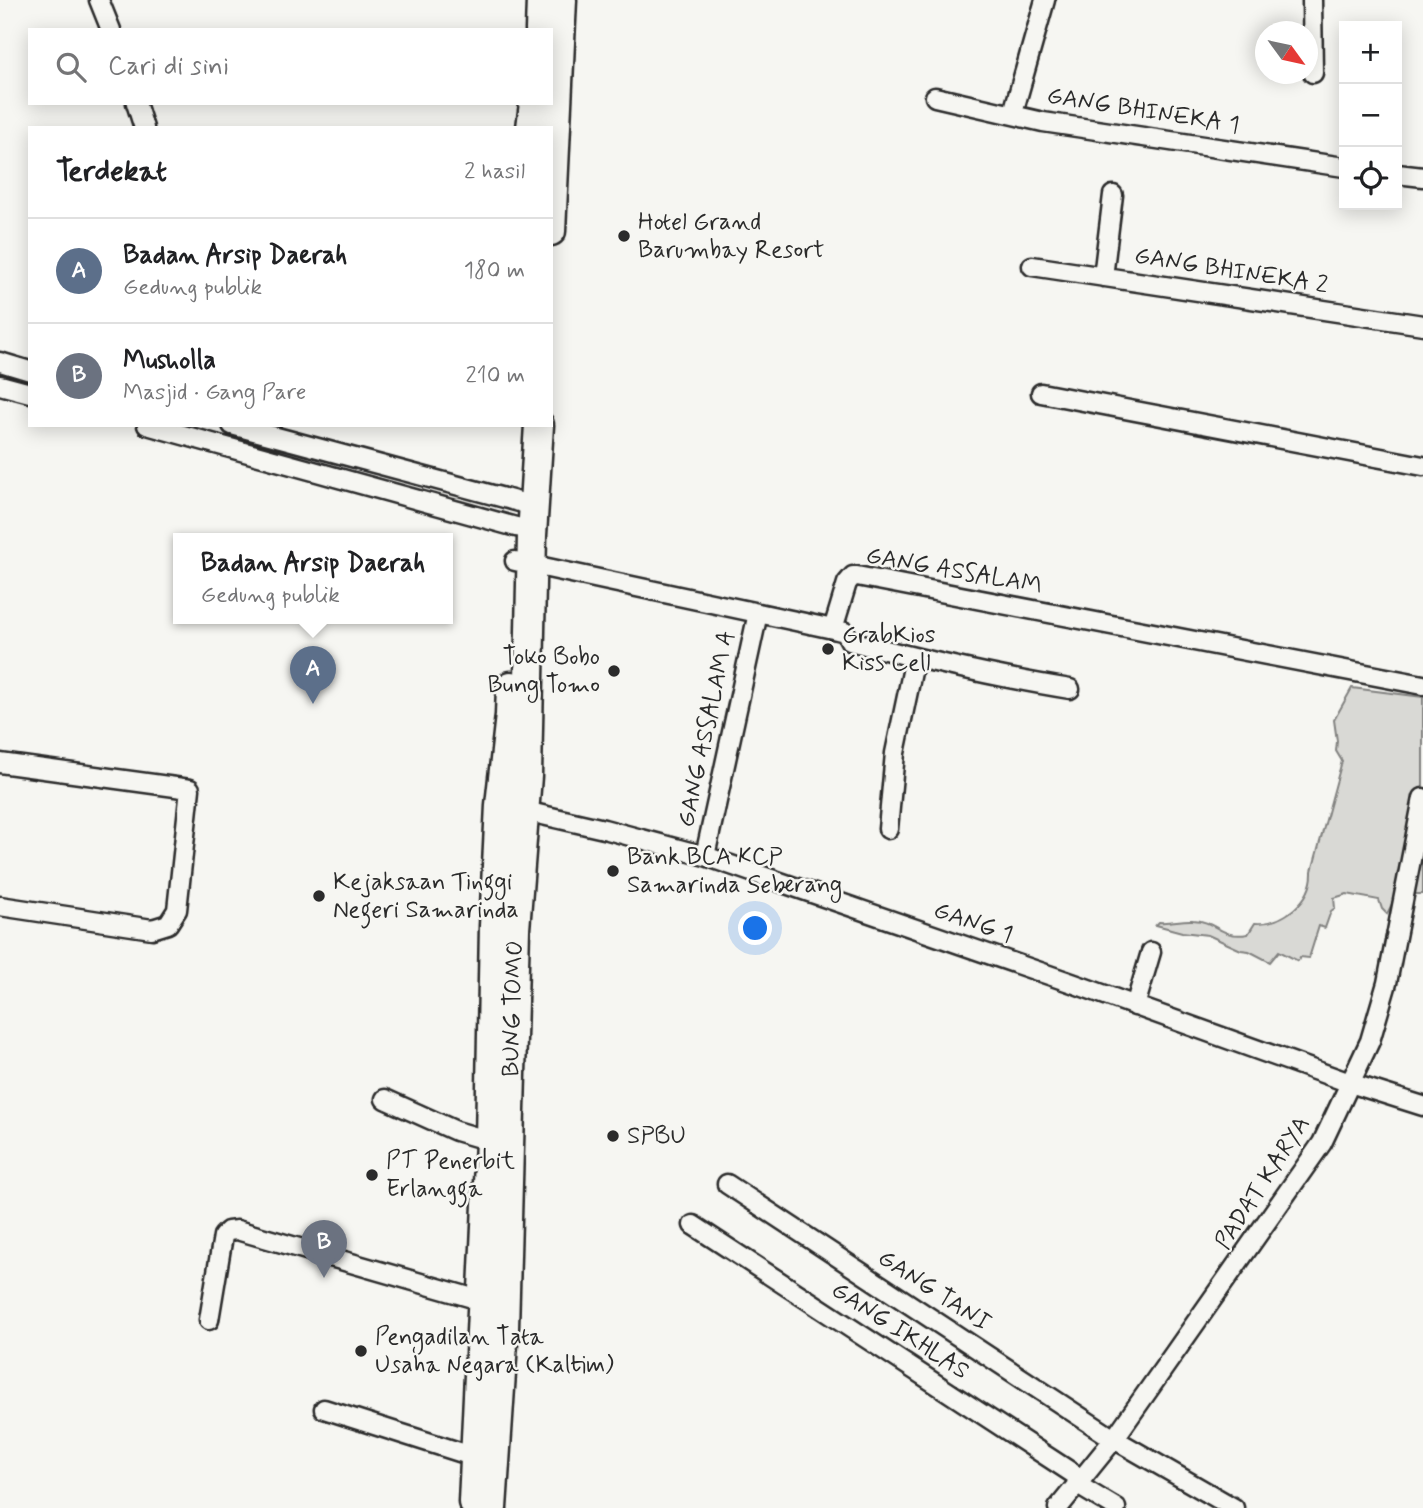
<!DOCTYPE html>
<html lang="id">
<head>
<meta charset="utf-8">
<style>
  :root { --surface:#fff; --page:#f2f2f2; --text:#202124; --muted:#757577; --line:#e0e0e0; --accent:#db2777 }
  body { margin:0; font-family:Mynerve,sans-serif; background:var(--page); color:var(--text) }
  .controls { position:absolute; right:21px; top:21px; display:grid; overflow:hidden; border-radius:0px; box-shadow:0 4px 18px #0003 }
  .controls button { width:63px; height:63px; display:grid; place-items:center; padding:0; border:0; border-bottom:2px solid var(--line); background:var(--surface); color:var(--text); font:35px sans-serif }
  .compass { position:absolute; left:1255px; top:21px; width:63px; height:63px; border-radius:50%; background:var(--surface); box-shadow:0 4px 18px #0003; rotate:123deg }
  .you { position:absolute; left:756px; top:929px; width:24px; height:24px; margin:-18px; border:5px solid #fff; border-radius:50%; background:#1a73e8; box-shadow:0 0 0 10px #1a73e833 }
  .badge { display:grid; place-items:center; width:46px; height:46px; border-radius:50%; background:var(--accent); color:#fff; font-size:23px; font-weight:700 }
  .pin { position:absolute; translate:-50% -58px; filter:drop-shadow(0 2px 4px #0008) }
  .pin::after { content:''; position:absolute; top:37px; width:24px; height:21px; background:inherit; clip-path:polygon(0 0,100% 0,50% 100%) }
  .popup { position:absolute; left:173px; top:533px; width:280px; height:91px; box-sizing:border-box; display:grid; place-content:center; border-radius:0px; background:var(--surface); filter:drop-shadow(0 2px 5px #0005); font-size:23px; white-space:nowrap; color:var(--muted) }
  .popup b { font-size:26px; color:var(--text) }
  .popup::after { content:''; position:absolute; left:50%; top:100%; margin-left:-14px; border:14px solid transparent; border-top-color:var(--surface) }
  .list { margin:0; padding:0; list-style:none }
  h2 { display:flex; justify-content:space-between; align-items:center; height:91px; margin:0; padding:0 28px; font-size:30px }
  h2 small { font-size:23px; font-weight:400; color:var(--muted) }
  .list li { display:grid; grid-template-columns:46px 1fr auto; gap:21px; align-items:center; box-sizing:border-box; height:105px; padding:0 28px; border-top:2px solid var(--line) }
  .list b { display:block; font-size:26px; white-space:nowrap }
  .list p { margin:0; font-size:23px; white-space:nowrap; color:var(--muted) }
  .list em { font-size:23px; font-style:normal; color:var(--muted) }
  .icon { flex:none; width:38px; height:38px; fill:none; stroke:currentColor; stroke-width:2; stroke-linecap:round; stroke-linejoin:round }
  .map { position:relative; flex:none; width:1423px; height:1508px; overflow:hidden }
  .search { position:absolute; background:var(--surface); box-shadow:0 4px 18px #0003; left:28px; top:28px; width:525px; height:77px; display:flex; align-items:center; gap:18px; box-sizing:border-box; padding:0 24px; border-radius:0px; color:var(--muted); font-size:26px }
  .panel { position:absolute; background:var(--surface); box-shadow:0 4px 18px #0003; left:28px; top:126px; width:525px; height:301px; border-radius:0px }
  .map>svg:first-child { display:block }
</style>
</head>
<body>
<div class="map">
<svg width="1423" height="1508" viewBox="0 0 1423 1508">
  <rect width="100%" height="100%" fill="#f6f6f2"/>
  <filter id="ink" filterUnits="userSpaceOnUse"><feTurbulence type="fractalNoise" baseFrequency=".0143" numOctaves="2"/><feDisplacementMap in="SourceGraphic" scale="14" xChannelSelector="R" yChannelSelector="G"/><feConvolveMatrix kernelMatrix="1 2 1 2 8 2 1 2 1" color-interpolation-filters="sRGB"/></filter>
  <g filter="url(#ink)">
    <path fill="#d9d9d5" stroke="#828280" stroke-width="2" d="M1352,688l71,9v197h-26l-10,20 -5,-5 -3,-9 -32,-6 -13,4 1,10 -4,3 -6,17 -6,-2 -10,32 -9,-1 -2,4 -19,-10 -9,11 -21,-11 -8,-1 -33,-15 -26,-3 -26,-7 3,-3c12,1 23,-3 34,-2 24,1 27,19 55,14l7,-11c28,2 58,-23 57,-52l30,-110 -6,-10 1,-10 -3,-21z"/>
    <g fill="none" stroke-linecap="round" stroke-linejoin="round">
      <g stroke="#2b2b2b" stroke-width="23">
        <path id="minor" d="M99,0l12,30
          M1312,0l1,73
          M935,97l108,25 301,45
          M136,103l8,25
          M1013,113l32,-113
          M1397,174l26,3
          M1032,266l391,59
          M1103,277l10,-82
          M0,362l30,9
          M0,385l30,8
          M1041,393l382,73
          M147,425l369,102 16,2
          M232,425l302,81
          M515,561l318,68 14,-46 6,-7h4l566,109
          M833,629l12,3 5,9c73,19 145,36 220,48
          M0,763l190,26 -13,121 -9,14 -16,5 -152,-23
          M516,809l88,20 101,27 367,127 278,100 73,23
          M888,829l7,-76 20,-95
          M705,856l53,-243
          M1135,1006l16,-54
          M385,1099l71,32 34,10
          M727,1184l387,255 120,69
          M693,1225l387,253
          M209,1320l14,-84 5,-5 9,-1 246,71
          M324,1409l151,48
          M1076,1484l40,24
          M1058,1508l56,-69 208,-296 48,-102 17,-58 36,-185"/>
      </g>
      <g stroke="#2b2b2b" stroke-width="33">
        <g id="primary">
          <path d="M540,30l1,-30"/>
          <path d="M531,128l3,-25"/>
          <path d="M551,231l11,-231"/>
          <path d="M473,1502l17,-361 4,-215 6,-121 10,-90 1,-29"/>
          <path id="s1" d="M492,1508l12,-180 11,-399 12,-153 5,-241 7,-110"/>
        </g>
      </g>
      <use href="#minor" stroke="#f6f6f2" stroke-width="18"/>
      <use href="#primary" stroke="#f6f6f2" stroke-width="28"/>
    </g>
  </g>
  <g fill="#2b2b2b" stroke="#f6f6f2" stroke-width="2.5">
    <circle cx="624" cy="236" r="7"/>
    <circle cx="828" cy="649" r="7"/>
    <circle cx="614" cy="671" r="7"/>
    <circle cx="613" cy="871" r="7"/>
    <circle cx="319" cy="896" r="7"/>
    <circle cx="613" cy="1136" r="7"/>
    <circle cx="372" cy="1175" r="7"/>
    <circle cx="361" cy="1351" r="7"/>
  </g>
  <g text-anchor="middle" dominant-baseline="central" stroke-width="5" stroke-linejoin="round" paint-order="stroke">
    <g font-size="24" fill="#2b2b2b" stroke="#f6f6f2">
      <text transform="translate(1143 111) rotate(9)">GANG BHINEKA 1</text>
      <text transform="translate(1231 271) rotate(9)">GANG BHINEKA 2</text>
      <text transform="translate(954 571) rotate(10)">GANG ASSALAM</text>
      <text transform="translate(707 729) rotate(-78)">GANG ASSALAM A</text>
      <text transform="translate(973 923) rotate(19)">GANG 1</text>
      <text stroke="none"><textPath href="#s1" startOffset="500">BUNG TOMO</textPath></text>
      <text transform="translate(1263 1183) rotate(-57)">PADAT KARYA</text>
      <text transform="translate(934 1291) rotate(33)">GANG TANI</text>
      <text transform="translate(900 1331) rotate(33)">GANG IKHLAS</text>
    </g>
    <g font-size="24" fill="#2b2b2b" stroke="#f6f6f2" text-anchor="start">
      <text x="638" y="222">Hotel Grand<tspan x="638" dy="28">Barumbay Resort</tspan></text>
      <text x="842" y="635">GrabKios<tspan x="842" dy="28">Kiss Cell</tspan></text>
      <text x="600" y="657" text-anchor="end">Toko Bobo<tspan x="600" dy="28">Bung Tomo</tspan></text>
      <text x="627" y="857">Bank BCA KCP<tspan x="627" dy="28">Samarinda Seberang</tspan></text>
      <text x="333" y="882">Kejaksaan Tinggi<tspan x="333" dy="28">Negeri Samarinda</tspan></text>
      <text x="627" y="1136">SPBU</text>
      <text x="386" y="1161">PT Penerbit<tspan x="386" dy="28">Erlangga</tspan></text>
      <text x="375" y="1337">Pengadilan Tata<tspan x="375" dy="28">Usaha Negara (Kaltim)</tspan></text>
    </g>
  </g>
</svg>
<div class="controls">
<button>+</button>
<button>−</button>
<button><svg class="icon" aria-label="locate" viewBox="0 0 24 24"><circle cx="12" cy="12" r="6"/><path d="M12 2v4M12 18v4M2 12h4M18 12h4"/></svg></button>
</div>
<svg class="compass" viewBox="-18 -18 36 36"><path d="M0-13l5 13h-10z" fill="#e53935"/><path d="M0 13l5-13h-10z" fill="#757577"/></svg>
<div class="you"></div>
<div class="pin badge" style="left:313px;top:704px;background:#5c6f8a">A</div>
<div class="popup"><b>Badan Arsip Daerah</b>Gedung publik</div>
<div class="pin badge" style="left:324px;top:1278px;background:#6b7280">B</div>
<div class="search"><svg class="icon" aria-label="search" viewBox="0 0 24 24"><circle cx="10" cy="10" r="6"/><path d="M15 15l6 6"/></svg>Cari di sini</div>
<section class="panel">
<h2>Terdekat<small>2 hasil</small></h2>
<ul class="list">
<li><span class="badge" style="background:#5c6f8a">A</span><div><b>Badan Arsip Daerah</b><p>Gedung publik</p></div><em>180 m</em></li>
<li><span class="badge" style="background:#6b7280">B</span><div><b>Musholla</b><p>Masjid · Gang Pare</p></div><em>210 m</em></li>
</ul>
</section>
</div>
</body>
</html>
